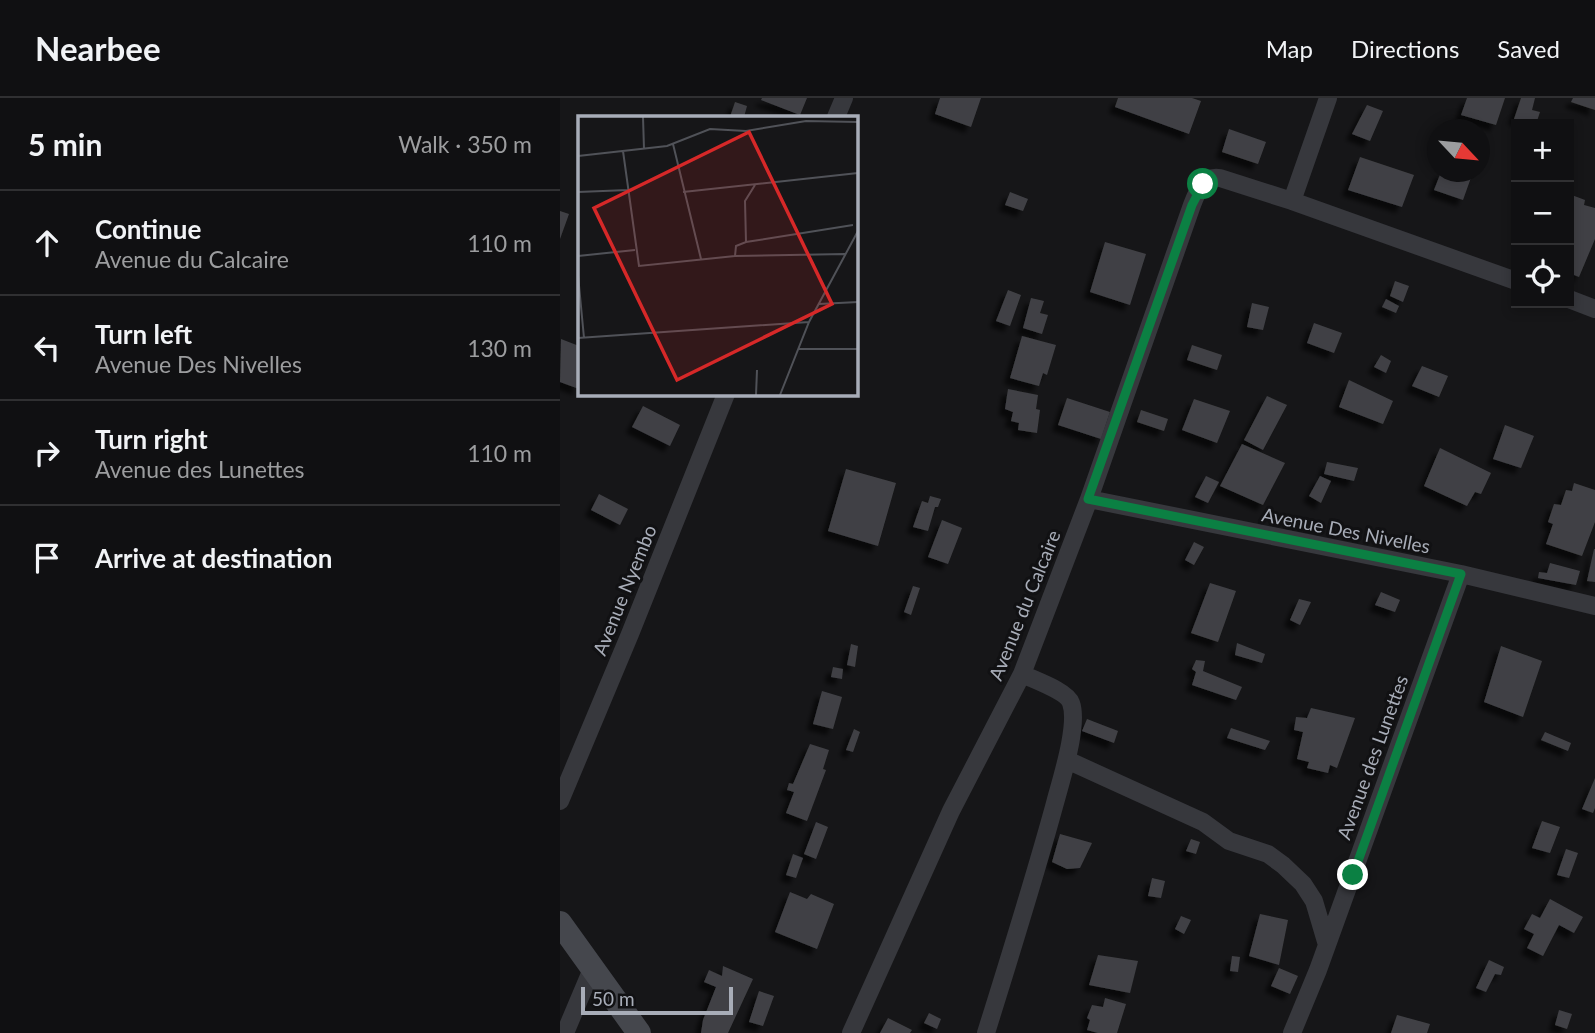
<!DOCTYPE html>
<html lang="en">
<head>
<meta charset="utf-8">
<style>
  :root { --surface:#101012; --page:#1e1e20; --text:#f1f3f6; --muted:#9c9d9f; --line:#303032 }
  body { margin:0; font-family:Lato,sans-serif; background:var(--page); color:var(--text) }
  .controls { position:absolute; right:21px; top:21px; display:grid; overflow:hidden; border-radius:0px; box-shadow:0 4px 10px #0003 }
  .controls button { width:63px; height:63px; display:grid; place-items:center; padding:0; border:0; border-bottom:2px solid var(--line); background:var(--surface); color:var(--text); font:35px sans-serif }
  .compass { position:absolute; left:867px; top:21px; width:63px; height:63px; border-radius:50%; background:var(--surface); box-shadow:0 4px 10px #0003; rotate:116deg }
  .scale { position:absolute; left:21px; bottom:18px; width:152px; box-sizing:border-box; padding-left:7px; border:4px solid #a8adb8; border-top:0; font-size:19px; line-height:24px; white-space:nowrap; color:#a8adb8; -webkit-text-stroke:5px #111113; paint-order:stroke }
  .stop { position:absolute; width:21px; height:21px; margin:-16px; border:5px solid #0b8043; border-radius:50%; background:#fff }
  .stop.end { background:#0b8043; border-color:#fff; box-shadow:0 2px 7px #0008 }
  .list { margin:0; padding:0; list-style:none }
  h2 { display:flex; justify-content:space-between; align-items:center; height:91px; margin:0; padding:0 28px; font-size:30px }
  h2 small { font-size:23px; font-weight:400; color:var(--muted) }
  .list li { display:grid; grid-template-columns:46px 1fr auto; gap:21px; align-items:center; box-sizing:border-box; height:105px; padding:0 28px; border-top:2px solid var(--line) }
  .list b { display:block; font-size:26px; white-space:nowrap }
  .list p { margin:0; font-size:23px; white-space:nowrap; color:var(--muted) }
  .list em { font-size:23px; font-style:normal; color:var(--muted) }
  .icon { flex:none; width:38px; height:38px; fill:none; stroke:currentColor; stroke-width:2; stroke-linecap:round; stroke-linejoin:round }
  .map { position:relative; flex:none; width:1035px; height:935px; overflow:hidden }
  header { display:flex; align-items:center; gap:42px; box-sizing:border-box; height:98px; padding:0 35px; background:var(--surface); border-bottom:2px solid var(--line) }
  header strong { font-size:33px }
  nav { display:flex; gap:38px; margin-inline-start:auto; font-size:24px }
  main { display:flex }
  aside { flex:1; background:var(--surface) }
  .map>svg:first-child { display:block }
</style>
</head>
<body>
<header>
<strong>Nearbee</strong>
<nav><a>Map</a><a>Directions</a><a>Saved</a></nav>
</header>
<main>
<aside>
<h2>5 min<small>Walk · 350 m</small></h2>
<ul class="list">
<li><svg class="icon" aria-label="ahead" viewBox="0 0 24 24"><path d="M12 20V5M6 11l6-6 6 6"/></svg><div><b>Continue</b><p>Avenue du Calcaire</p></div><em>110 m</em></li>
<li><svg class="icon" aria-label="left" viewBox="0 0 24 24"><path d="M17 20v-9H6M10 6l-5 5 5 5"/></svg><div><b>Turn left</b><p>Avenue Des Nivelles</p></div><em>130 m</em></li>
<li><svg class="icon" aria-label="right" viewBox="0 0 24 24"><path d="M7 20v-9h11M14 6l5 5-5 5"/></svg><div><b>Turn right</b><p>Avenue des Lunettes</p></div><em>110 m</em></li>
<li><svg class="icon" aria-label="arrive" viewBox="0 0 24 24"><path d="M6 21V4h12l-3 4 3 4H6"/></svg><div><b>Arrive at destination</b></div></li>
</ul>
</aside>
<div class="map">
<svg width="1035" height="935" viewBox="0 0 1035 935">
  <defs>
    <filter id="shadow"><feDropShadow dx="-6" dy="6" stdDeviation="2" flood-color="#0009"/></filter>
  </defs>
  <rect width="100%" height="100%" fill="#161618"/>
  <path fill="#404145" filter="url(#shadow)" d="M202,0h45l-7,17 -39,-15z
    M380,0h41l-10,29 -36,-13z
    M558,0h74l9,3 -12,33 -74,-27z
    M907,0h38l-9,27 -35,-10z
    M961,0h14l-3,12 8,2 -4,12 -22,-5z
    M1013,0h22v12l-24,-8z
    M175,4l12,4 -3,11h-14z
    M807,7l16,6 -13,30 -18,-7z
    M669,31l37,13 -8,22 -36,-12z
    M800,59l54,18 -12,32 -54,-17z
    M881,74h32l-10,28 -29,-10z
    M450,94l18,7 -5,12 -18,-6z
    M1009,96l16,6 -1,5 11,3v31l-16,38 -10,-4 2,-21h-2z
    M0,113l9,3 -9,25z
    M545,144l41,12 -16,51 -40,-13z
    M835,183l14,5 -6,16 -13,-6z
    M448,192l13,5 -11,31 -14,-5z
    M471,200l13,3 -4,12 8,2 -6,19 -19,-6z
    M826,201l13,7 -3,7 -14,-6z
    M692,205l17,4 -6,23 -16,-3z
    M754,225l28,10 -8,20 -27,-10z
    M462,238l34,9 -9,30 -4,-2 -4,13 -29,-8z
    M1,241l18,7v43l-19,-7z
    M632,247l30,10 -5,15 -30,-10z
    M821,257l10,6 -5,12 -12,-6z
    M862,268l26,10 -9,21 -27,-11z
    M789,282l44,21 -10,23 -44,-17z
    M448,291l30,6 -2,14 4,1 -3,23 -19,-3 1,-7 -8,-2 2,-9 -8,-3z
    M707,298l20,9 -24,45 -19,-10z
    M507,300l43,14 -9,27 -43,-14z
    M634,301l36,12 -13,32 -35,-13z
    M83,308l37,19 -10,21 -38,-19z
    M581,312l27,9 -4,12 -27,-9z
    M945,327l29,11 -13,32 -28,-9z
    M682,346l43,19 -22,42 -43,-19z
    M880,350l51,25 -10,21 -6,-2 -8,14 -43,-20z
    M767,364l31,6 -4,13 -30,-7z
    M286,371l50,14 -18,63 -50,-15z
    M646,378l13,6 -11,21 -13,-6z
    M760,378l11,5 -10,22 -12,-7z
    M1014,385l21,7v32l-13,34 -36,-12 7,-20 -5,-2 6,-18 7,1 5,-15 6,1z
    M39,396l29,15 -8,16 -29,-15z
    M370,398l11,3 -3,8h-3l-7,24 -15,-4 9,-26 6,2z
    M382,422l20,8 -14,36 -20,-7z
    M634,444l10,5 -10,18 -9,-5z
    M1034,451h1v33l-8,-1z
    M990,465l30,8 -4,14 -38,-7 1,-6 8,1z
    M650,485l26,8 -18,51 -27,-9z
    M353,488l7,2 -9,27 -7,-3z
    M821,494l19,8 -5,12 -20,-7z
    M739,501l12,3 -11,23 -10,-5z
    M677,545l28,11 -3,9 -27,-8z
    M291,546l7,2 -3,21 -8,-2z
    M941,548l41,15 -19,56 -39,-15z
    M636,562l9,1 -2,10 39,16 -6,13 -44,-15 4,-13 -4,-3z
    M273,569l10,2 -1,10 -11,-2z
    M262,593l20,6 -9,32 -20,-5z
    M751,610l44,10 -18,50 -7,-3 -2,8 -21,-5 2,-6 -12,-3 6,-27 -9,-2 2,-13 11,1z
    M527,621l31,12 -4,12 -32,-12z
    M671,630l39,13 -5,9 -38,-12z
    M294,631l6,3 -7,20 -7,-2z
    M985,634l26,11 -3,8 -27,-11z
    M250,646l19,6 -6,19 3,1 -19,51 -21,-8 8,-21 -7,-2 2,-7 4,1z
    M1035,680v30l-2,5 -11,-4z
    M982,723l18,6 -10,26 -18,-5z
    M256,724l12,5 -12,32 -12,-5z
    M500,736l32,9 -12,25 -13,1 -15,-7z
    M631,741l9,3 -4,12 -10,-3z
    M1006,751l12,4 -9,25 -12,-3z
    M233,756l10,4 -7,20 -10,-3z
    M592,780l13,3 -4,17 -13,-2z
    M230,794l17,7 4,-5 23,10 -17,45 -42,-17z
    M990,801l33,18 -9,16 -15,-8 -16,31 -16,-8 7,-14 -10,-5 8,-15 8,4z
    M700,816l28,6 -9,45 -30,-9z
    M621,818l10,4 -7,14 -9,-5z
    M538,857l40,6 -8,32 -41,-8z
    M672,858l8,1 -2,15 -8,-1z
    M929,862l15,7 -3,8 -6,-1 -9,18 -10,-4z
    M163,868l30,13 -25,54h-27l2,-13 13,-33 -12,-5 5,-12 13,6z
    M719,870l19,8 -8,18 -19,-8z
    M199,893l15,5 -11,30 -14,-4z
    M545,900l21,6 -9,29h-19l-11,-3 3,-10 -3,-2 5,-13 11,2z
    M999,912l13,4 -5,15 -12,-4z
    M369,915l12,6 -4,10 -13,-6z
    M837,917l33,9 -3,9h-36z
    M328,920l24,12 -2,3h-30z"/>
  <g fill="none" stroke-linecap="round" stroke-linejoin="round">
    <path stroke="#37383d" stroke-width="18" d="M276,19l8,-19
      M732,103l36,-103
      M1009,201l26,10
      M529,401l372,75 134,32
      M507,662l136,62 26,19 39,13 15,11 20,19 11,17 13,44
      M0,703l70,-167 96,-240
      M5,935l27,-64
      M291,935l100,-222 71,-137 67,-175 103,-294c5,-13 11,-30 28,-27l72,23 224,80
      M426,935c24,-77 48,-153 69,-230 6,-23 24,-78 16,-100 -4,-12 -37,-23 -49,-29
      M732,935l26,-63 143,-396"/>
    <path stroke="#45474d" stroke-width="24" d="M0,825l79,110"/>
  </g>
  <g fill="none" stroke-linecap="round" stroke-linejoin="round">
    <path stroke="#0b8043" stroke-width="9" d="M643,86l-11,21 -104,294 373,75 -108,301"/>
  </g>
  <g text-anchor="middle" dominant-baseline="central" stroke-width="6" stroke-linejoin="round" paint-order="stroke">
    <g font-size="19" fill="#a8adb8" stroke="#111113">
      <text transform="translate(786 432) rotate(11)">Avenue Des Nivelles</text>
      <text transform="translate(64 492) rotate(-68)">Avenue Nyembo</text>
      <text transform="translate(464 507) rotate(-68)">Avenue du Calcaire</text>
      <text transform="translate(812 659) rotate(-70)">Avenue des Lunettes</text>
    </g>
  </g>
  <g transform="translate(18 18)">
    <rect width="280" height="280" fill="#161618"/>
    <path fill="none" stroke="#505258" stroke-width="2" d="M65,1l1,32M95,28l28,115M45,35l16,115 96,-10 110,-2M0,40l89,-10 43,-17 36,2 60,-10 52,1M0,76l50,-2M105,76l175,-19M168,126l-1,-41 10,-16M0,140l57,-6M157,140l1,-10 10,-4 107,-17M0,159l6,63M241,188l39,-2M0,222l231,-16M220,233h60M178,279l1,-25M202,279l29,-73 49,-91"/>
    <path fill="#d62828" fill-opacity="0.15" stroke="#d62828" stroke-width="3.5" d="M171,16l83,172 -155,76 -83,-172z"/>
    <rect width="280" height="280" fill="none" stroke="#a8adb8" stroke-width="3.5"/>
  </g>
</svg>
<div class="controls">
<button>+</button>
<button>−</button>
<button><svg class="icon" aria-label="locate" viewBox="0 0 24 24"><circle cx="12" cy="12" r="6"/><path d="M12 2v4M12 18v4M2 12h4M18 12h4"/></svg></button>
</div>
<svg class="compass" viewBox="-18 -18 36 36"><path d="M0-13l5 13h-10z" fill="#e53935"/><path d="M0 13l5-13h-10z" fill="#9c9d9f"/></svg>
<div class="scale">50 m</div>
<div class="stop" style="left:643px;top:86px"></div>
<div class="stop end" style="left:793px;top:777px"></div>
</div>
</main>
</body>
</html>
